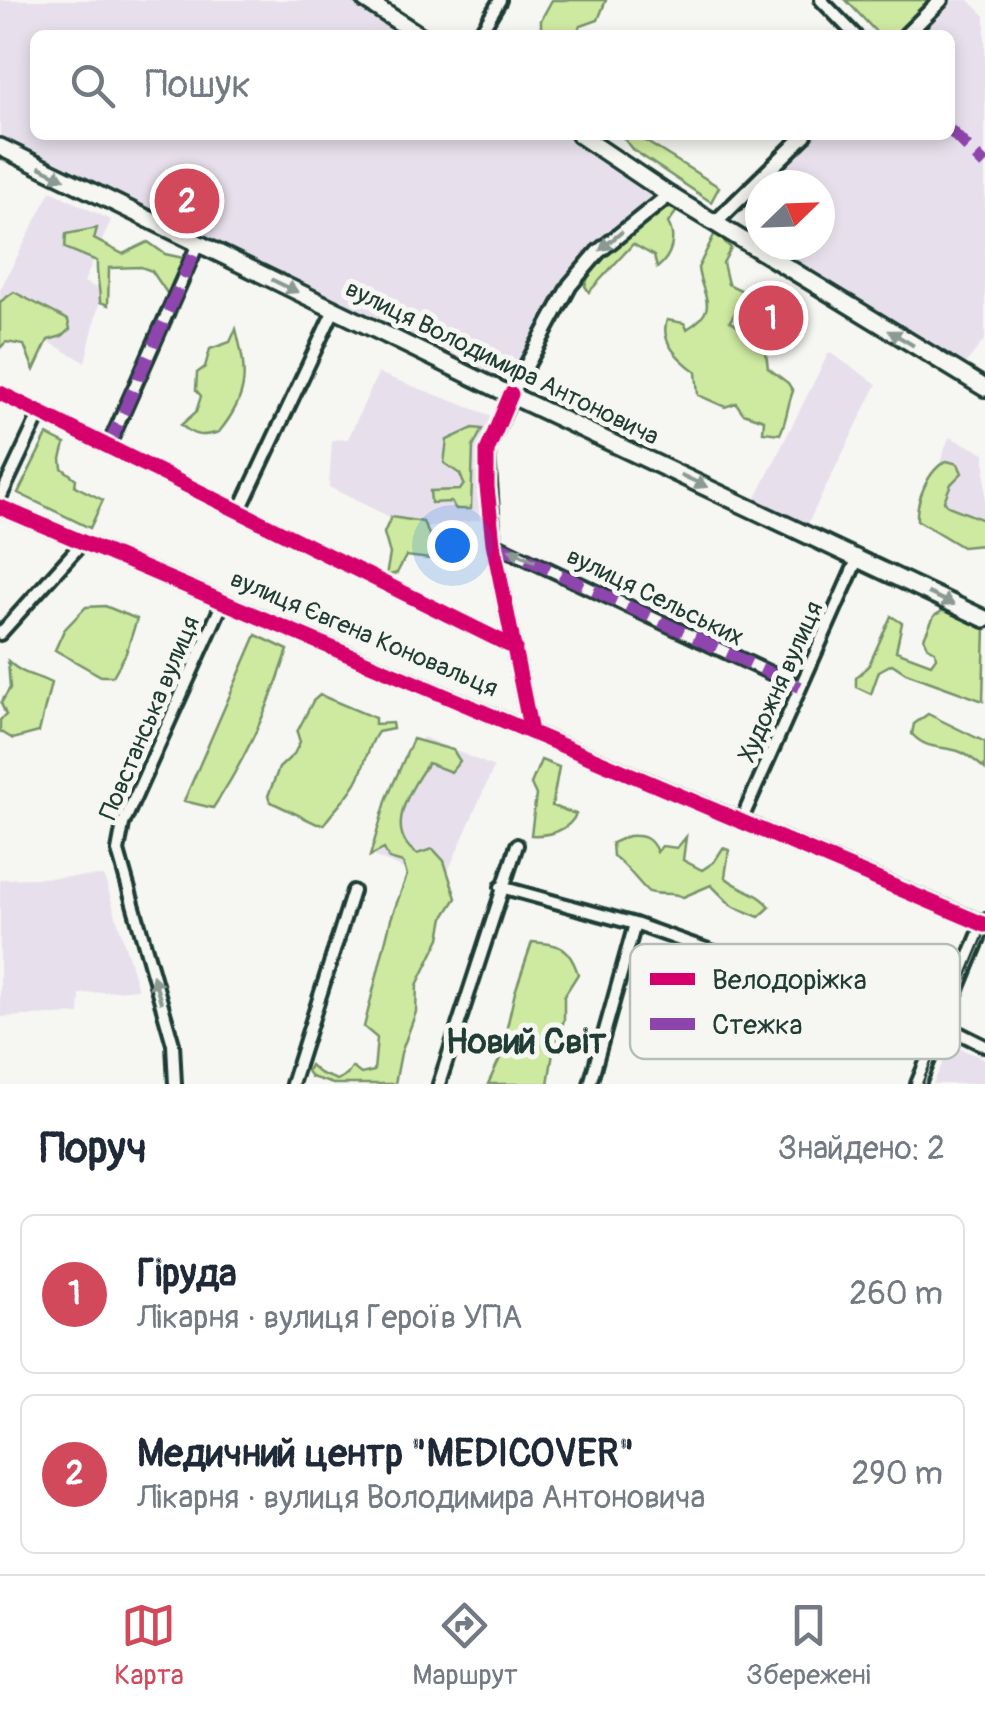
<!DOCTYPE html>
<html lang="uk">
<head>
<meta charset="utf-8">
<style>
  :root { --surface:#fff; --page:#f6f6f7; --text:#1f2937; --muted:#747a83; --line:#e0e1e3; --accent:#d1495b }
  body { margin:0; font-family:Pangolin,sans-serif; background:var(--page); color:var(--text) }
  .compass { position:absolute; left:745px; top:170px; width:90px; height:90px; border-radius:50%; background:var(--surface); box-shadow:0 5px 15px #0003; rotate:67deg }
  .you { position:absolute; left:452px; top:545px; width:35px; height:35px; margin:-25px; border:8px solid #fff; border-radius:50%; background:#1a73e8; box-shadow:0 0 0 15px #1a73e833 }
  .badge { display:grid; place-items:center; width:65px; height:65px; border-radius:50%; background:var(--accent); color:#fff; font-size:32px; font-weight:700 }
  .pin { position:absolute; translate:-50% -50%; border:5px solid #fff; box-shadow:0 2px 10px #0006 }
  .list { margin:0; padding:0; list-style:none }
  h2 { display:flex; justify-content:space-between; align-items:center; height:130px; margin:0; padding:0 40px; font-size:42px }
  h2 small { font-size:32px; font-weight:400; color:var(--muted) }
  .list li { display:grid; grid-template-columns:65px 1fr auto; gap:30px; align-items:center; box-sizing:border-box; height:160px; margin:0 20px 20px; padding:0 20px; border:2px solid var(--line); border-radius:15px }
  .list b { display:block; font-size:38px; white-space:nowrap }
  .list p { margin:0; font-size:32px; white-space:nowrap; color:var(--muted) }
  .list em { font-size:32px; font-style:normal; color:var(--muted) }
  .icon { flex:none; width:55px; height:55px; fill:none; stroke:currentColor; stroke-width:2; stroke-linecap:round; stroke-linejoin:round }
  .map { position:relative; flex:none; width:985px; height:1084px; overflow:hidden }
  .search { position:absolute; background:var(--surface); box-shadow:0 5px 15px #0003; left:30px; right:30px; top:30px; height:110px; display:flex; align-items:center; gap:25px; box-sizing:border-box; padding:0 35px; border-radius:15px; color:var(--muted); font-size:38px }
  .sheet { height:490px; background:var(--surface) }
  nav { display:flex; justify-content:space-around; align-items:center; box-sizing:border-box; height:140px; border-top:2px solid var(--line); background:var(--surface); font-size:28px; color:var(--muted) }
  nav a { display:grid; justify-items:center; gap:5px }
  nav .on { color:var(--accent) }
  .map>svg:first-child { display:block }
</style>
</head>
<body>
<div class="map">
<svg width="985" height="1084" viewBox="0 0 985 1084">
  <rect width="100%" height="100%" fill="#f6f6f2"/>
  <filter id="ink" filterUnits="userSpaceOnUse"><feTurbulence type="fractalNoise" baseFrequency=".01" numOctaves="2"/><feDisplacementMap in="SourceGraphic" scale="20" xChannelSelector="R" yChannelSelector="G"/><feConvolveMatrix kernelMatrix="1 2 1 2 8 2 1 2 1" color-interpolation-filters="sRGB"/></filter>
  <g filter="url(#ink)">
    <path fill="#e7e0ec" d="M0,0h353l55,35h-373v100h533l92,58 -70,60 -33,37 -48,96 -509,-244z
      M949,0h20l16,16v323l-24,30 -194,-124h53v-60h-55l49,-50h136v-100h-36z
      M51,191l60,29 -27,62 18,9 -17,71 -85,-47v-25z
      M829,352l48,32 -72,145 -52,-25z
      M378,373l117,44 -10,102 -71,10 -85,-42 3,-47 16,-1z
      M949,437l36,16v82l-62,-23z
      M423,737l71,30 -52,118 -69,-29z
      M104,876l34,113 -58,5 -1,20 -79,3v-138z
      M951,1045l34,14v25h-52z"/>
    <path fill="#cee9a0" stroke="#76936a" stroke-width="2.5" d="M552,0h54l-8,20 -17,6 -8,9h-32v-15z
      M846,0h85l-35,35h-17z
      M621,135h22l-1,4 77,48 -8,15 -79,-53z
      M669,207l10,1 -11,15c9,16 3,34 -11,45l-3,-12 -21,-12 -44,48 -4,-6c9,-36 55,-58 84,-79z
      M97,228l-3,11 29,15 25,-12 17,12 18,4 -14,38 -17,-25 -11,-4 -32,1 -1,37 -8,-3c0,-15 -4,-26 -3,-41l-32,-13 1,-14z
      M715,233l16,15 -8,15 5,21 15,7v9l-13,21 35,25 3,22 20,15 5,8c-6,15 -6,29 -13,43l-17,-2 1,-12 -21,-7 -7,-10 -11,4 -27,-12 -2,-23c-16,-12 -37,-30 -29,-52l17,3 3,6c35,-21 14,-33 11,-61z
      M14,292l54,28 2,9 -8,7 -14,4 -14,30 -10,-25 -18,-3 -6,6v-46z
      M236,329c11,44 14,65 -17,103 -17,5 -24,5 -38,-7l15,-13 5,-16 -5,-6 1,-17 8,-6 5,-18 20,-7z
      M473,428l9,1 -9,18 -2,62h-15l-5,-7 -20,1 -1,-12 30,-1 4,-6 -4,-10 -16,-11 3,-23z
      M47,435l18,9 -4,15 1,9 14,11 -1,7 28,14 -13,28 -72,-35z
      M947,461l11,3 4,9 -11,11 -7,17 4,5 36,14 1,17 -3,8 -20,2 -45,-27c-1,-19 11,-51 30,-59z
      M391,517l32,5 14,29 -7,8 -24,-3 -9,17 -11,3 4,-22 -6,-21z
      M105,606l32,13 -11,34 -13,23h-12l-46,-26 9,-20 22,-23z
      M942,611h9l34,15 -2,75 -77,-28 -14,-9 -13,7 -8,23 -15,-7v-9l13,-13 22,-49 11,7 -6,28 35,13 5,-7 -1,-6 -7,-4 -4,-9 10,-22z
      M256,635l32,15c-18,55 -43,110 -75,158l-29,-7z
      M8,661c17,16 24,12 43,22l-12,49 -26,7 -13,-8v-11l6,-5 -5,-12 9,-15z
      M320,695l55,23v6l17,-1 1,6 -15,3c-10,13 -12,30 -19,45 -8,18 -24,31 -35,47h-7l-46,-22 -3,-6 11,-28 15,-14 6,-12 -3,-10 16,-31z
      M928,714l57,28v27c-8,-7 -17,-15 -27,-18 -18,-5 -33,-2 -46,-17l2,-10z
      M413,739l40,11 7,11 -9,11 -23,-9c-18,26 -45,68 -11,91l16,-5 11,12 12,37 -12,19 -4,21 -23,47 -1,27 -15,41 -6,31h-62l-22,-7 -4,-6 3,-6 9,8 18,7 10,-5 5,-8 9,7 13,-3 3,-33 -13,-11 27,-108 16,-44 -4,-12 -14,-4 -5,-10 -14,7 17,-58z
      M541,760l18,7 -7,39 24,8c-7,17 -28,22 -45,21l5,-40 -5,-11z
      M628,836c15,-1 23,1 29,16l5,-6 15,2 9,-11 -3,23 19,10 12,-8 9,-14 6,2 -4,27c14,13 35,15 45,30l-11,10 -27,-11 -21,-21 -28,12c-12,-6 -22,-1 -34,-5 -5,-2 -23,-28 -36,-36l-1,-13z
      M532,942c27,2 37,4 46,32l-14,22v24l-11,33 -5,31h-60l12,-26 15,-66z"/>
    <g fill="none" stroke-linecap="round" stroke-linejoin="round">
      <g stroke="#1f3d34" stroke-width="18">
        <path id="minor" d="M821,0l34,35
          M479,35l21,-35
          M0,393l515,255
          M108,447l90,-203
          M0,498l40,-85
          M239,512l95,-202
          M493,543l307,144
          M0,634l83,-92
          M741,821l116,-261
          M501,887l134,37 294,104 24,2 32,16
          M175,1084l-2,-40 -55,-193 5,-27 100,-222
          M292,1084l61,-193
          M439,1084l78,-239
          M590,1084l45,-160"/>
      </g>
      <g stroke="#1f3d34" stroke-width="20">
        <path id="tertiary" d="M906,35l35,-35
          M715,223l90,-88
          M0,507l984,417
          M531,732l-38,-189 -6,-92 29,-66 54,-100 28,-33 71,-57
          M918,1084l67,-163"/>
      </g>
      <g stroke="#1f3d34" stroke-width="22">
        <path id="secondary" d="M365,0l54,35
          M580,135l89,60 316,193
          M0,147l502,244 483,228"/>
      </g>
      <use href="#minor" stroke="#f6f6f2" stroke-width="10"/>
      <use href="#tertiary" stroke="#f6f6f2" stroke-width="12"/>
      <use href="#secondary" stroke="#f6f6f2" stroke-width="15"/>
      <path stroke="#1f3d34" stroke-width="2.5" d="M0,504l976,412 7,10v11l-61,147"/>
      <path stroke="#8e44ad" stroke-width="12" stroke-dasharray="25 12" stroke-linecap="butt" d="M950,130l35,35
        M108,447l90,-203
        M493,543l307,144"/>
      <g stroke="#f6f6f2" stroke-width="21">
        <path id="cycleway" d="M0,393l515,255
          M511,394l-24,57v36l6,56 38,189
          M0,507l985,418
          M773,973l156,55"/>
      </g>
      <use href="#cycleway" stroke="#d6006c" stroke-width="15"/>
    </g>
    <defs><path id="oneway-solid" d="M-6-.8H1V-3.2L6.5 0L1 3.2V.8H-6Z" transform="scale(2.5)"/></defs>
    <g fill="#8a9a93">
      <use href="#oneway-solid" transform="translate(52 173) rotate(26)"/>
      <use href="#oneway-solid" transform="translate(611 241) rotate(140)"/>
      <use href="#oneway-solid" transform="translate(285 286) rotate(26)"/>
      <use href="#oneway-solid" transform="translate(901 338) rotate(-149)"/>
      <use href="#oneway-solid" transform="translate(694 481) rotate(25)"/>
      <use href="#oneway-solid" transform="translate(522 555) rotate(-154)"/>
      <use href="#oneway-solid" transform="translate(941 599) rotate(25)"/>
      <use href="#oneway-solid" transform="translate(157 989) rotate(-107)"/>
    </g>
  </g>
  <g text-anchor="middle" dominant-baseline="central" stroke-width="10" stroke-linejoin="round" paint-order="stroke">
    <g font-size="25" fill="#1f3d34" stroke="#f6f6f2">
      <text transform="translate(502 363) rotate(26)">вулиця Володимира Антоновича</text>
      <text transform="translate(655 597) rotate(26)">вулиця Сельських</text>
      <text transform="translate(364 634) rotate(23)">вулиця Євгена Коновальця</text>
      <text transform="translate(781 682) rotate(-66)">Художня вулиця</text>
      <text transform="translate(150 718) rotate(-67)">Повстанська вулиця</text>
    </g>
    <g font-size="35" font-weight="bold" fill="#1f3d34" stroke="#f6f6f2">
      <text x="526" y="1042">Новий Світ</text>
    </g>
  </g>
  <rect x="630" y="944" width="330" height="115" rx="15" fill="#f6f6f2" stroke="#b6beb9" stroke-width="2.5"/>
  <rect x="650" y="973" width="45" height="12" fill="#d6006c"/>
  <rect x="650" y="1018" width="45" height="12" fill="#8e44ad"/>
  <g font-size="28" fill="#1f3d34">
    <text x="712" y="989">Велодоріжка</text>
    <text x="712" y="1034">Стежка</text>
  </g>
</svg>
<svg class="compass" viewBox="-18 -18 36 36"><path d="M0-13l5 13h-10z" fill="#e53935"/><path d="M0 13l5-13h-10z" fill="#747a83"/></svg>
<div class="you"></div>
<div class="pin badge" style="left:771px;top:318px">1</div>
<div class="pin badge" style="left:187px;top:201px">2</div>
<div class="search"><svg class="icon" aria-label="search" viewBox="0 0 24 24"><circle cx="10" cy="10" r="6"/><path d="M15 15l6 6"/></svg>Пошук</div>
</div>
<section class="sheet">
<h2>Поруч<small>Знайдено: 2</small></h2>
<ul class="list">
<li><span class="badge">1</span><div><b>Гіруда</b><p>Лікарня · вулиця Героїв УПА</p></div><em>260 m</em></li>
<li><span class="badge">2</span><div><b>Медичний центр &quot;MEDICOVER&quot;</b><p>Лікарня · вулиця Володимира Антоновича</p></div><em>290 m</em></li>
</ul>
</section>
<nav>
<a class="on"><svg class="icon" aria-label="map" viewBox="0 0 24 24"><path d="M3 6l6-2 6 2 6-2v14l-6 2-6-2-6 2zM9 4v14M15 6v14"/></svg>Карта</a>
<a><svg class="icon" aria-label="directions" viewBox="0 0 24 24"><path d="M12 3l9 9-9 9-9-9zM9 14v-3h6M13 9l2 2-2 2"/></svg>Маршрут</a>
<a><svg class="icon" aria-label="saved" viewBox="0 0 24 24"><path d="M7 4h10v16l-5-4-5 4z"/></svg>Збережені</a>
</nav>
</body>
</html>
